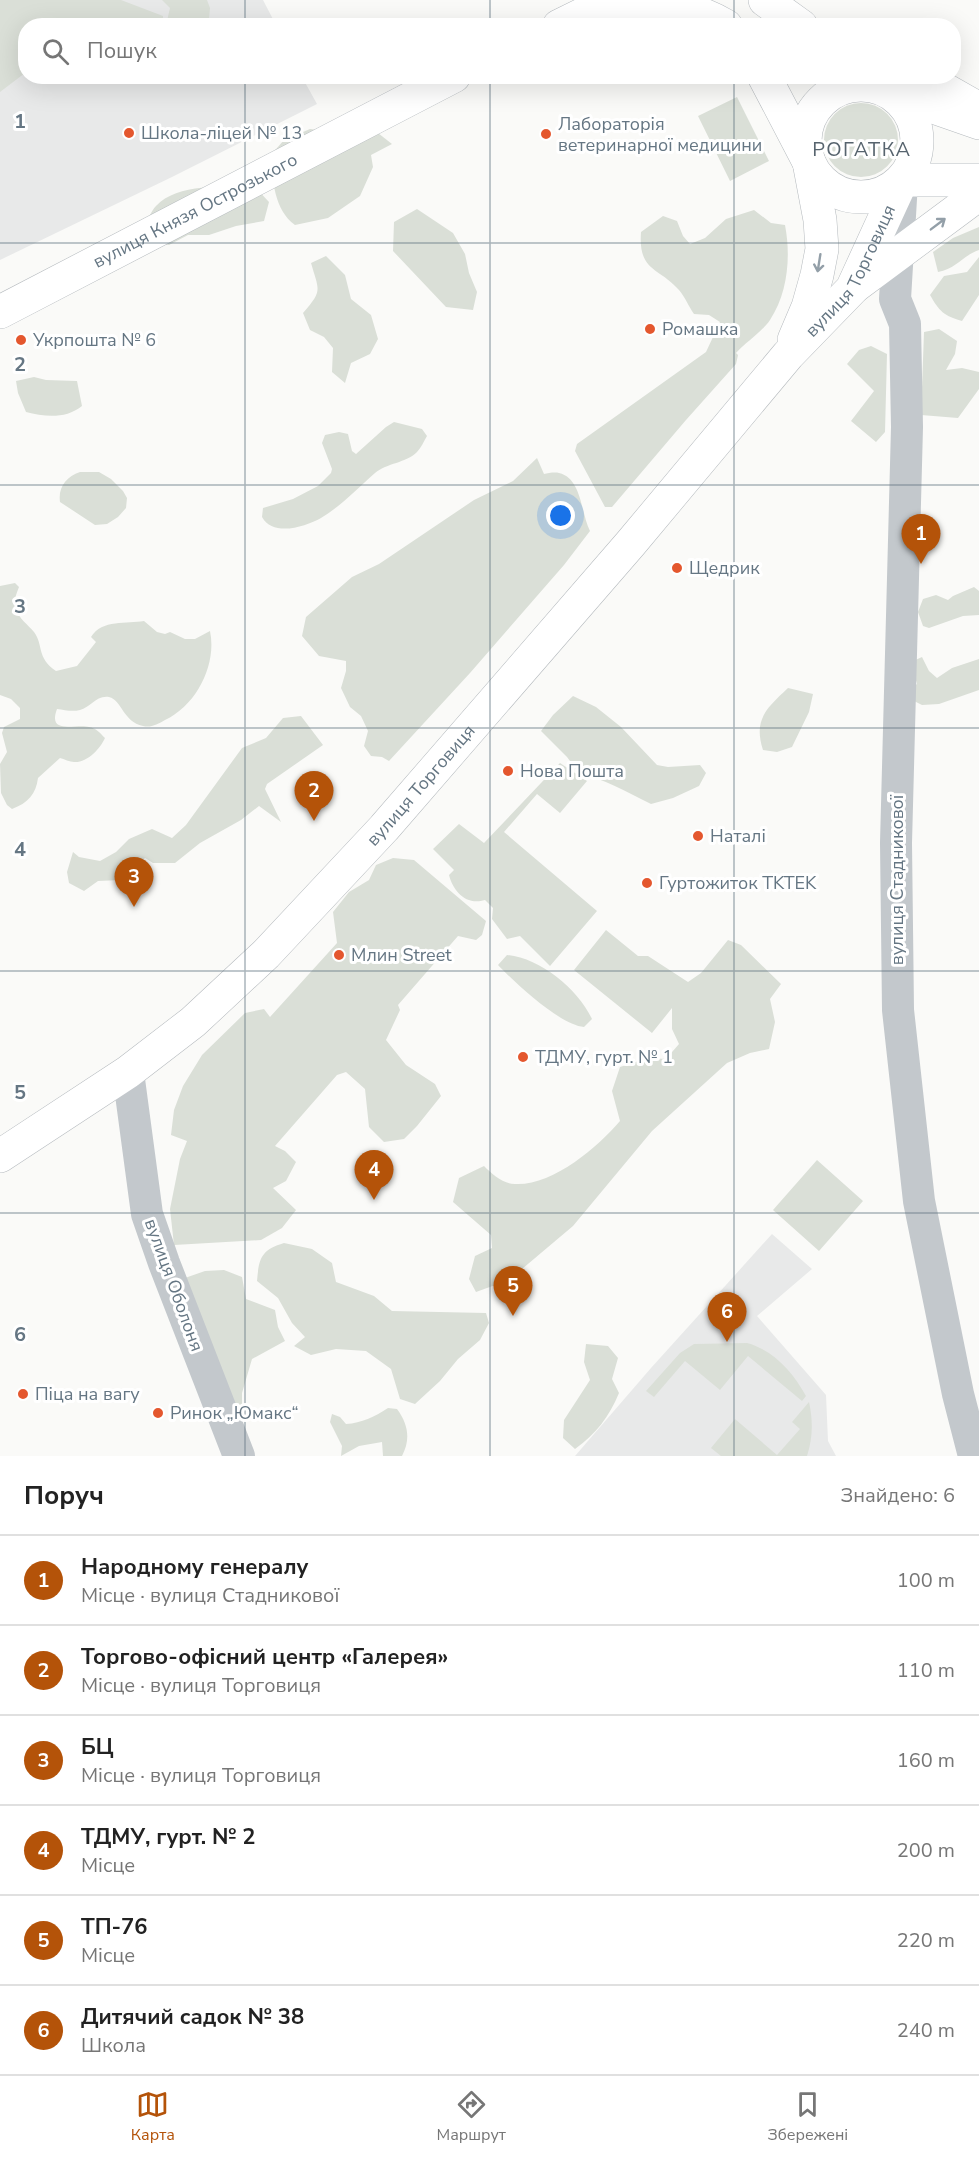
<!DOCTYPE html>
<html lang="uk">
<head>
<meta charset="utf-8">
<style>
  :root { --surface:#fff; --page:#f6f6f6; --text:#222; --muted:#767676; --line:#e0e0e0; --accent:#b45309 }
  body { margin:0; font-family:"Nunito Sans",sans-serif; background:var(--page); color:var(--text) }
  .you { position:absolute; left:561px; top:516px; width:21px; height:21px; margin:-15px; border:4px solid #fff; border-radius:50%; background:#1a73e8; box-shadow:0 0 0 9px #1a73e833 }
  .badge { display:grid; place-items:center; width:39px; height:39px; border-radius:50%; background:var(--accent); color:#fff; font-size:20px; font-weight:700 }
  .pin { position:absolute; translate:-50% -50px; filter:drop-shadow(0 2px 3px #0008) }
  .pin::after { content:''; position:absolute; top:32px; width:21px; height:18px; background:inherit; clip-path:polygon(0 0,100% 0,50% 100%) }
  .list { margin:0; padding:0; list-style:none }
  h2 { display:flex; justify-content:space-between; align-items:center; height:78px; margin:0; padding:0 24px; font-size:26px }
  h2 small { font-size:20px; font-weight:400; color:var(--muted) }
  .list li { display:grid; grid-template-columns:39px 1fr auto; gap:18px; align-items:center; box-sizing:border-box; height:90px; padding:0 24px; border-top:2px solid var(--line) }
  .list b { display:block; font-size:22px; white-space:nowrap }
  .list p { margin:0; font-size:20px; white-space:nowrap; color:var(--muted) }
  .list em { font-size:20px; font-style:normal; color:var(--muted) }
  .icon { flex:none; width:33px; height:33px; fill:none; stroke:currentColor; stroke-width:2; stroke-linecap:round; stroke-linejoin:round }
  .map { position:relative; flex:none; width:979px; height:1456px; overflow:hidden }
  .search { position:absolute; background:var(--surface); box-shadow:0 6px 24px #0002; left:18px; right:18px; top:18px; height:66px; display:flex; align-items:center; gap:15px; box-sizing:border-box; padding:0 21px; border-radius:24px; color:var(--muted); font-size:22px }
  .sheet { height:618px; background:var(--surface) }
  nav { display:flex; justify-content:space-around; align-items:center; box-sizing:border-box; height:84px; border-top:2px solid var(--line); background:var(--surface); font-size:16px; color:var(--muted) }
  nav a { display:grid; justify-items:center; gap:3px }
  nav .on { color:var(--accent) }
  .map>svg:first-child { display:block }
</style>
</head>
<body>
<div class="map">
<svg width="979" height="1456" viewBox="0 0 979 1456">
  <rect width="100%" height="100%" fill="#fafaf8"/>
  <path fill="#e8e9e9" d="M0,0h263l13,25 -250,1v50l276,1 15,27 -145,73 -172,83z
    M772,1234l40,35 -55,47 69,79 2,46 8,15h-261l76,-88z"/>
  <path fill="#dadfd7" d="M0,0h121l42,16v9l-137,1 -1,47 -25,19z
    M162,0h45l3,8 -1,11 -7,6h-36l4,-17z
    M737,97l32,64 -39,20 -32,-65z
    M824 140a37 37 0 1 1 74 0a37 37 0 1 1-74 0Z
    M310,129l31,4h37l14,11 -21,11 2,12 -13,29 -32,22 -33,7c-21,-15 -22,-45 -25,-69l14,-16z
    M253,185l16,17 -5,19 -28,5 -27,9h-21l-19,10 -22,-3 -3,-16c4,-6 7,-15 12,-20 21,-23 69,-19 97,-21z
    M417,209l36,24 12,21 4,19 8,19 -4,18 -27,-3 -53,-56 1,-29z
    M754,210l17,13 14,2c6,31 3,68 -15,95 -8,12 -24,22 -34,33l2,2 -2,9 -50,56 -74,87h-7l-30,-56 2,-7 129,-92 14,-30 -11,-7 -15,-1c-5,-7 -9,-17 -15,-24 -20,-23 -41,-18 -38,-58l22,-16 14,5 6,15 7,8 15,-6 21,-19z
    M979,227v23c-17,6 -23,19 -41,22l-5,-20 20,-14z
    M326,256l19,19 6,24 20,16 7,24 -8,15 -19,9 -6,20 -13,-11 1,-24 -9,-11 -14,-7 -7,-17c20,-23 16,-22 8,-50z
    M979,257v38l-17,26c-18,-5 -23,-10 -32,-26l14,-19 23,-4z
    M939,329l18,12 -2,13 -9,16 16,-2 17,4v17l-21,29 -37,-3 3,-83z
    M871,346l16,8 -2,78 -9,10 -25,-21 23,-30 -27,-27 12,-14z
    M34,377l12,3 31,1 5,25c-16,13 -37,11 -56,6l-8,-19 -2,-12z
    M394,422l28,7 5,7c-3,5 -6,12 -10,16 -11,11 -30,11 -42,21 -17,15 -34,33 -54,45 -16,9 -48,19 -59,-1l1,-9 30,-9 25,-13 13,-13 1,-4 -10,-26 3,-8 14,-3 9,2 4,17 4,3 30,-27z
    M537,458l7,16c4,-1 11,-2 15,-1 23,5 22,41 31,58l-26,34 -94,108 -81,88 -7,-4 -11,-1 -7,-10 4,-15 -7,-15 -11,-9 -9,-19 5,-17v-10l-27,-5 -17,-20 4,-19 46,-40 27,-13 95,-64 39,-19z
    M80,472h19l12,7 12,12 4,7 -1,10 -8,9 -11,7 -12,1 -35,-23c-2,-15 6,-25 20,-30z
    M15,583l4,4c-3,8 -6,14 -3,23 3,8 12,15 18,22 10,14 2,25 22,39l21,-5 19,-24 -5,-5c11,-18 36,-13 53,-16l13,11 8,2 5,-2 15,7h10l15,-8c7,33 -13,74 -45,89 -7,4 -14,8 -22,6 -20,-4 -21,-26 -34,-29 -13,-2 -19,11 -29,13 -8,2 -15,0 -23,-1 -10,27 20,14 32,18 7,1 11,6 16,11 -5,11 -18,25 -31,24 -4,0 -10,-3 -14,-4l-22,20c-2,16 -10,25 -26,31l-5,-4 -6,-12 -1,-29 7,-12 -5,-19 2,-6 16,-8v-11l-9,-9 -11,-4v-109z
    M974,587l5,4v24l-16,1 -34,12 -6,-2 -5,-14 5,-13 13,-4 12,5 5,-4z
    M922,657l7,14 8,7 15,-10 27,-9v31l-40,14 -17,1 -16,-8 1,-5 10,-8 -6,-22z
    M788,688l25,6 -4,18 -17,35 -15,5 -14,-2c-10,-31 4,-42 25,-62z
    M573,696l23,11 25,20 36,38 11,2 32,-2 6,8 -7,13 -26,12 -22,6c-24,-12 -47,-25 -72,-31l-12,-16 -26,-26 12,-16z
    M301,716l22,29 -56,39 -2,5 16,33 -22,-16 -18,14 -41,23 -25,20h-22l-8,-5 -24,22 -23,1 -14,10 -15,-8 -2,-11 6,-20 6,5 21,4 16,-9 13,-13 23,-10 20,9 14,-13 56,-77 24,-10 17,-20z
    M560,763l27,18 -27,32 -23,-19 -33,38 93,79 -47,55 -30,-30 -13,3 -15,-20 1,-11 -8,-8c-19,6 -32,-9 -36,-25l5,-5 -21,-21 26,-25 25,19z
    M393,858l21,2 72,61 -4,14 -6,5 -18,-4 -60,69 2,5 -14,30 20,25 29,19 6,12 -24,30 -13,13 -20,3 -15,-15 -4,-38 -19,-17 -9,3 -62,71 10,5 11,11 -10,19 -13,7 23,22 -14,18 -21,12 -87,5 -4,-36 10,-50 7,-18 -16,-6 3,-25 9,-24 19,-31 43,-42 19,-4 6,8 67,-74 -4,-31 16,-20 20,-12 7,-15z
    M606,930l32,26h10l40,26 13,-9 27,-33 13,5 40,39 -11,15 5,23 -6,27 -19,4 -23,10 -75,68 -79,95 -64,54 -33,12 -7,-13 6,-23 17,-8 -1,-13 -38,-33 6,-24 25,-12c8,8 19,18 31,18 37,2 82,-36 105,-63l-8,-30 8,-24 28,-9 18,1 13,-15 -7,-15v-21l-20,25 -78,-63z
    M507,955c33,3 71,34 85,64l-8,8c-24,-2 -69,-44 -86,-62z
    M817,1160l46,41 -44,50 -46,-41z
    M284,1243l28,6 20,14 4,19 38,14 18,15 94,2 3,10 -9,17 -22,19 -18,22 -25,23 -15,-5 -9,-30 -25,-18 -30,-2 -25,6 -17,-9 11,-9 -13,-14 -14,-25 -21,-17c2,-23 4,-31 27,-38z
    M224,1270l18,7 4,22 29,11 3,17 7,14 -33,18 -10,34v20l-16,5 -44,-139 23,-8z
    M747,1343c26,7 46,29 59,53l-4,5 -54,-45 -28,34 -35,-29 -31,36 -8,-6 34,-38 14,-9z
    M586,1344l22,2 10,12 -6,21 7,14c-10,24 -23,41 -44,56l-12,-11 1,-18 26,-40 -6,-18z
    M809,1402c4,18 4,36 -2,54h-86l-10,-8 24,-29 42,36 23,-26 -8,-7z
    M388,1408l9,1c11,15 14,30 5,47h-19l-1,-14 -23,4 -18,10 1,-10 -12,-24 2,-8 8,3 6,7c16,-1 28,-7 42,-16z"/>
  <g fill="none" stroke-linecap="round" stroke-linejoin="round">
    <g stroke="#b5babe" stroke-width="34">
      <g id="major">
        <path d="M765,0l36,26"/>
        <path d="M604,4c45,-1 82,-2 122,22"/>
        <path d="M559,26l53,-26"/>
        <path d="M764,76l45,86 11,58 2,29 -5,26 -9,32 -14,33"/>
        <path d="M921,76l51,29"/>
        <circle cx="861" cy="141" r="56"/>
        <path d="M890,92l89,31"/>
        <path d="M902,180h77"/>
        <path d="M855,286l124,-92"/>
        <path id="s1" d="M0,312l454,-236"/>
        <path id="s2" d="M0,1156l128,-84 65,-50 73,-68 118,-126 247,-285 157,-188 64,-66 50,-109"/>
      </g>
    </g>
    <path stroke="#c3c8cc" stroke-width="32" d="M902,182l-7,117 10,25 2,103 -11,416 2,167 21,191 39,193 16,62
      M128,1072l19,142 17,49 75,193"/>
    <use href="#major" stroke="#fff" stroke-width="33"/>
  </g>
  <defs><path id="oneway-shaft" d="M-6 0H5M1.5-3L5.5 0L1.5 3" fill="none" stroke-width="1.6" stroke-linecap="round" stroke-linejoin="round" transform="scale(1.5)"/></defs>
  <g stroke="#939fa8">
    <use href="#oneway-shaft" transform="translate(938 224) rotate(-37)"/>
    <use href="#oneway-shaft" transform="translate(819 263) rotate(99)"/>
  </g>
  <path fill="none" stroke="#657683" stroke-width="1.5" stroke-opacity="0.55" d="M245,0v26M490,0v26M734,0v26M245,76v1380M490,76v1380M734,76v1380M0,243h979M0,485h979M0,728h979M0,971h979M0,1213h979"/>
  <g fill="#e4572e" stroke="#fff" stroke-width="2">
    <circle cx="129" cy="133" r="6"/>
    <circle cx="546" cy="134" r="6"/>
    <circle cx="650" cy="329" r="6"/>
    <circle cx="21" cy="340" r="6"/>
    <circle cx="677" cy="568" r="6"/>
    <circle cx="508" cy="771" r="6"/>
    <circle cx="698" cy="836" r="6"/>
    <circle cx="647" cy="883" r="6"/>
    <circle cx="339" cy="955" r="6"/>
    <circle cx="523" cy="1057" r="6"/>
    <circle cx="23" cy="1394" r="6"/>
    <circle cx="158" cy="1413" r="6"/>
  </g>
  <g text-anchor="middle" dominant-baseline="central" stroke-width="6" stroke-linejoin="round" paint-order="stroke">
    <g font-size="18" fill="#657683" stroke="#fff" text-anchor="start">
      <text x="558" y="124">Лабораторія<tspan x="558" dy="21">ветеринарної медицини</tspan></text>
      <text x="141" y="133">Школа-ліцей № 13</text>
      <text x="662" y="329">Ромашка</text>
      <text x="33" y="340">Укрпошта № 6</text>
      <text x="689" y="568">Щедрик</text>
      <text x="520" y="771">Нова Пошта</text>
      <text x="710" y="836">Наталі</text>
      <text x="659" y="883">Гуртожиток TKTEK</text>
      <text x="351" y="955">Млин Street</text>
      <text x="535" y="1057">ТДМУ, гурт. № 1</text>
      <text x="35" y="1394">Піца на вагу</text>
      <text x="170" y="1413">Ринок „Юмакс“</text>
    </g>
    <g font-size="18" fill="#657683" stroke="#fff">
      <text stroke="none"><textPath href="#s1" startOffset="220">вулиця Князя Острозького</textPath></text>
      <text stroke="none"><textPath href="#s2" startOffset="1236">вулиця Торговиця</textPath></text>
      <text stroke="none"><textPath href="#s2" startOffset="564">вулиця Торговиця</textPath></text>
      <text transform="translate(897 880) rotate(-90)">вулиця Стадникової</text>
      <text transform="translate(174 1285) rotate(70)">вулиця Оболоня</text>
    </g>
    <g font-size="20" letter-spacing="1.5" fill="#57646e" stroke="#fff">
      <text x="862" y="149">РОГАТКА</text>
    </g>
  </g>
  <g font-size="20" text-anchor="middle" font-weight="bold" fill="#657683" stroke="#fff" stroke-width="6" stroke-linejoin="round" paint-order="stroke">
    <text x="20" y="128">1</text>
    <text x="20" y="371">2</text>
    <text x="20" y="613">3</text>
    <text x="20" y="856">4</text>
    <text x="20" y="1099">5</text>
    <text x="20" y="1341">6</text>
  </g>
</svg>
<div class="you"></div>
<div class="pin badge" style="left:921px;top:564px">1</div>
<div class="pin badge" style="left:314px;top:821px">2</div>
<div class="pin badge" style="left:134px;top:907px">3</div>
<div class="pin badge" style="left:374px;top:1200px">4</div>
<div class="pin badge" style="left:513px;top:1316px">5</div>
<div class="pin badge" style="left:727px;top:1342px">6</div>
<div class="search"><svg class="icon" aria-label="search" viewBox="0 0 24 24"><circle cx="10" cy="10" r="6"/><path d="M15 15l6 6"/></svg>Пошук</div>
</div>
<section class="sheet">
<h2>Поруч<small>Знайдено: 6</small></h2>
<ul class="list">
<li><span class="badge">1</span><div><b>Народному генералу</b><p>Місце · вулиця Стадникової</p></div><em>100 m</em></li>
<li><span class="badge">2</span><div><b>Торгово-офісний центр «Галерея»</b><p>Місце · вулиця Торговиця</p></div><em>110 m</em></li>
<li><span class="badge">3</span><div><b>БЦ</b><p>Місце · вулиця Торговиця</p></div><em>160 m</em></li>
<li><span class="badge">4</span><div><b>ТДМУ, гурт. № 2</b><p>Місце</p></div><em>200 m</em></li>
<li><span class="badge">5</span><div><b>ТП-76</b><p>Місце</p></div><em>220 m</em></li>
<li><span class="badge">6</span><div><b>Дитячий садок № 38</b><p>Школа</p></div><em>240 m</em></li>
</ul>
</section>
<nav>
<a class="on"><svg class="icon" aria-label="map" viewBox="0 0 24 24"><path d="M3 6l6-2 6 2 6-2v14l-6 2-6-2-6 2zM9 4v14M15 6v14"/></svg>Карта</a>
<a><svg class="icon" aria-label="directions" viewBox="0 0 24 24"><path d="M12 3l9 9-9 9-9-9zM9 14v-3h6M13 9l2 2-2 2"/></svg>Маршрут</a>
<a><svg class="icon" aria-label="saved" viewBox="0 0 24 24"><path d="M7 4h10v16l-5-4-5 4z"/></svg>Збережені</a>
</nav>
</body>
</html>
